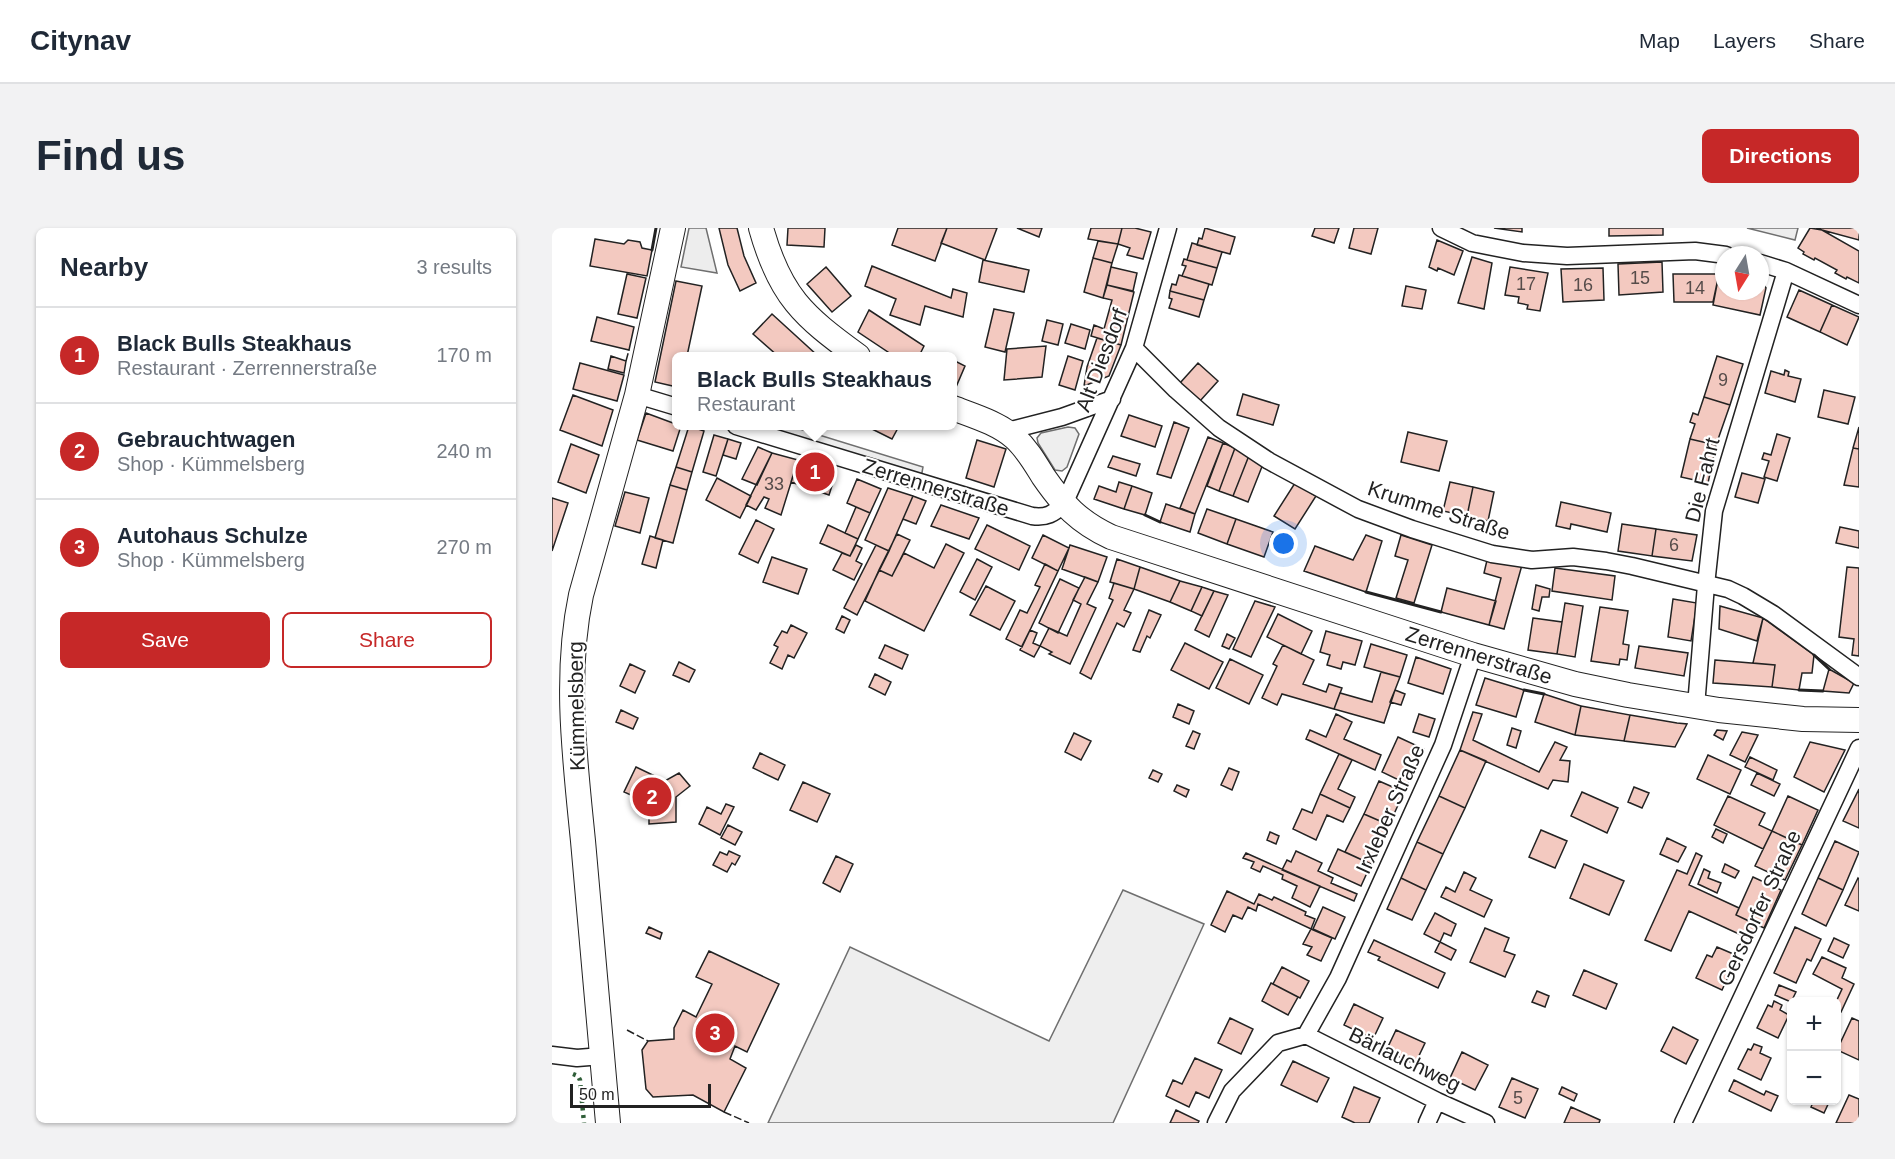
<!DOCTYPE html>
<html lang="en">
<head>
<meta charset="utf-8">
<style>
  :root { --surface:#fff; --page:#f2f2f3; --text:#1f2937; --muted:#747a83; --line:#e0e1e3; --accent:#c62828 }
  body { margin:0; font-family:Helvetica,sans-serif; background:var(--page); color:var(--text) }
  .controls { position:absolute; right:18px; bottom:18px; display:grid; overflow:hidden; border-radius:9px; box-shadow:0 2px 4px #0004 }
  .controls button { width:54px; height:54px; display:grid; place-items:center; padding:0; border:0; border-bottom:2px solid var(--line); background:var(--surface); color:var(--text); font:30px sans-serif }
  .compass { position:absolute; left:1163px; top:18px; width:54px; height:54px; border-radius:50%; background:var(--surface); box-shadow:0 2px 4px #0004; rotate:191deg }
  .scale { position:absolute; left:18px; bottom:15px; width:141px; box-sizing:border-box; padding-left:6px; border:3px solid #222; border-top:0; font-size:16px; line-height:21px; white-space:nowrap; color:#222; -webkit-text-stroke:4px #fff; paint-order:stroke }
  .you { position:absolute; left:732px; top:316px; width:21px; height:21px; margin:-15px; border:4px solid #fff; border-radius:50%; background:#1a73e8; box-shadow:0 0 0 9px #1a73e833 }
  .badge { display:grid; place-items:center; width:39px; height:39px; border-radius:50%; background:var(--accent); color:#fff; font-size:20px; font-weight:700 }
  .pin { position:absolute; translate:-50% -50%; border:3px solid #fff; box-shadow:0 2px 6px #0006 }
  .popup { position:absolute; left:120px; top:124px; width:285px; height:78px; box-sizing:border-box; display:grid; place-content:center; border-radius:9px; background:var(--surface); filter:drop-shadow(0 2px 4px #0005); font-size:20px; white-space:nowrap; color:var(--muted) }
  .popup b { font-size:22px; color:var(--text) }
  .popup::after { content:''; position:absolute; left:50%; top:100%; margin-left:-12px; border:12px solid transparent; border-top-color:var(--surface) }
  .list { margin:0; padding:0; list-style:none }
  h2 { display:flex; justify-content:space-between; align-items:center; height:78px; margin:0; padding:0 24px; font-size:26px }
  h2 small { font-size:20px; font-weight:400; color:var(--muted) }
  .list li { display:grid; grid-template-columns:39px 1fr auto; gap:18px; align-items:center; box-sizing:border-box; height:96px; padding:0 24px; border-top:2px solid var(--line) }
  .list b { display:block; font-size:22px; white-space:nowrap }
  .list p { margin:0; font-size:20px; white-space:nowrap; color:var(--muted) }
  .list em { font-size:20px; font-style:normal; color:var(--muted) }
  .actions { display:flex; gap:12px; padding:18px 24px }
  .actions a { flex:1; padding:14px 0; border:2px solid var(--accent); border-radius:9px; text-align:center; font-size:21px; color:var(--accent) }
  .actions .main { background:var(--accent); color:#fff }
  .map { position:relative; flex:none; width:1307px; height:895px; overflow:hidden; border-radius:9px }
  header { display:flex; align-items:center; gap:36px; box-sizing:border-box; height:84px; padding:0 30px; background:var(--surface); border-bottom:2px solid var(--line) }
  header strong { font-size:28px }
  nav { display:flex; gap:33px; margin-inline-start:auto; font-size:21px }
  .intro { display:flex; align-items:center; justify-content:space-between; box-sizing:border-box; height:144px; padding:0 36px }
  h1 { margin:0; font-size:42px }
  .button { padding:15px 27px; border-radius:9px; background:var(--accent); color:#fff; font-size:21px; font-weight:700 }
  main { display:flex; gap:36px; padding:0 36px }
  aside { flex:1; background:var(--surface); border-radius:9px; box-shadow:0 2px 4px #0004 }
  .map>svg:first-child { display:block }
</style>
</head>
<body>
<header>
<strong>Citynav</strong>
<nav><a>Map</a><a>Layers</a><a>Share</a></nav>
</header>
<div class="intro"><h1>Find us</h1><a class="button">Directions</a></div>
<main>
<aside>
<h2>Nearby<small>3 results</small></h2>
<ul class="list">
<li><span class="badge">1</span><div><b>Black Bulls Steakhaus</b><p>Restaurant · Zerrennerstraße</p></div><em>170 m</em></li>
<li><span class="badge">2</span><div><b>Gebrauchtwagen</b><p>Shop · Kümmelsberg</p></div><em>240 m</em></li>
<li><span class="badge">3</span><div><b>Autohaus Schulze</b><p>Shop · Kümmelsberg</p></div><em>270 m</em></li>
</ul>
<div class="actions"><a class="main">Save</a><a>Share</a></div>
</aside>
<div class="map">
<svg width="1307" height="895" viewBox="0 0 1307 895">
  <rect width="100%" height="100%" fill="#fff"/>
  <path fill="#eee" stroke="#6f6f6f" stroke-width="1.5" d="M516,199l7,1 4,6 -12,33 -5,4 -7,-1 -17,-27 -1,-5 4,-5z
    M571,662l81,34 -91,199h-345l82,-176 199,94z"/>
  <path fill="#ededed" stroke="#6f6f6f" stroke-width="1.5" d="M137,0h17l11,45 -36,-6z
    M1195,0h51l-3,12z
    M200,198h38l133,41 -2,11z"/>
  <path fill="#f3c9c0" stroke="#222" stroke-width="1.5" d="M167,0h18l7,28 12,27 -16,8 -12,-26z
    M236,0h37l-1,19 -37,-2z
    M346,0h49l-12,33 -43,-16z
    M395,0h50l-12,32 -44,-17z
    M465,0h25l-3,9z
    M539,0h31l-4,16 -30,-5z
    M570,0h13l16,4 -8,27 -16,-4 3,-7 -12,-4z
    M653,0l30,9 -5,17 -33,-9 2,-7 3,1z
    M763,0h24l-5,15 -22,-7z
    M802,0h24l-7,26 -22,-6z
    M942,0h28v4z
    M1057,0h54v7l-54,1z
    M1258,0l12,2 37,21v32l-12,-6 -1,2 -11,-6 2,-3 -22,-12 -1,2 -11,-6 1,-2 -6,-4z
    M1264,0h43v12l-37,-10z
    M43,11l29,5 4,-4 12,2 2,6 10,2 -5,26 -57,-10z
    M885,12l26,11 -9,24 -16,-7 -1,3 -8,-4z
    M546,13l20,3 -6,19 -19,-5z
    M640,15l30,9 -5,16 -30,-8z
    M920,29l20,6 -8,46 -26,-6z
    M541,30l19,5 -9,35 -19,-6z
    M632,31l33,9 -5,17 -30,-9 4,-10 -4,-1z
    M431,32l46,10 -5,22 -45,-10z
    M1110,34l1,30 -44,3 -1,-31z
    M320,38l79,32 2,-9 14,4 -4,24 -38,-11 -5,19 -30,-10 6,-16 -31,-13z
    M274,39l25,29 -19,16 -25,-28z
    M559,39l26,6 -4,18 -26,-6z
    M958,39l38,6 -8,38 -13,-2 1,-4 -10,-2 1,-6 -14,-2z
    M1051,40l1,32 -41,2 -2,-33z
    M75,46l19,4 -9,40 -19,-4z
    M1121,46h46l-6,28h-39z
    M1167,46l5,1v16h36v-8h3l3,5 -6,27 -47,-10z
    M627,47l30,9 -5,16 -34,-9 2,-7 4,1z
    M124,53l26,5 -15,70h-10v31l-22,-5z
    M555,57l27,7 -13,53 -30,-9 3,-11 10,4 8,-29 -9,-2z
    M854,58l20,4 -4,19 -20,-3z
    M1247,62l33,15 -12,27 -33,-15z
    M618,63l34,9 -5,17 -30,-9 3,-9 -3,-1z
    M1280,77l27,12 -12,28 -27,-13z
    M442,81l20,4 -9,39 -20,-5z
    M317,82l55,36 -5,10h-25l-36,-24z
    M220,86l46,42h-40l-25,-22z
    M45,89l37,10 -5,23 -38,-9z
    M495,92l16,4 -5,21 -16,-4z
    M519,96l19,6 -5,19 -20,-6z
    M545,110l24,7 -12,31 -25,10 3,-19z
    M494,118l-4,31 -38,3 3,-31z
    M59,128l15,5 -2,12 -16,-4z
    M516,128l15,5 -8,29 -16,-5z
    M1165,128l26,8 -13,41 -26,-8z
    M401,132l12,6 -9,21 -3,-1z
    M28,135l44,12 -7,26 -44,-12z
    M646,135l20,18 -18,20 -20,-18z
    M1233,142l4,2 -1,4 13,3 -6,23 -30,-9 6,-22 13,4z
    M1272,162l31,7 -7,27 -30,-7z
    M691,166l36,11 -6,20 -36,-10z
    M21,167l40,15 -11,36 -42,-16z
    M1152,169l26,8 -14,40 -26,-6 5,-15 -5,-2 3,-9 5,2z
    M94,185l35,13 -8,25 -36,-11z
    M577,187l33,11 -7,21 -34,-11z
    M622,194l15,6 -18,50 -14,-4z
    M137,198l15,5 -12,41 -16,-5z
    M314,198h33l-7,13z
    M1307,199v22l-6,-1z
    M856,204l39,9 -8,30 -38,-9z
    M1225,206l13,4 -13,43 -13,-4 5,-16 -7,-2 2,-6 7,2z
    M162,207l14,4 -12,37 -13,-4z
    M656,209l15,6 -28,71 -15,-6z
    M176,211l13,4 -5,16 -13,-4z
    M1138,211l26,6 -8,38 -27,-6z
    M425,212l29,9 -12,38 -28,-9z
    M671,215l12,5 -16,43 -12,-5z
    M19,216l28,11 -13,38 -28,-11z
    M206,219l14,6 -15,32 -15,-6z
    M683,220l15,5 -17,43 -14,-5z
    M1301,220l6,1v38l-15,-2z
    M220,225l26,7 -17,55 -16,-7 4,-9 -5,-2 -8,13 -10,-5z
    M698,225l15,6 -17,43 -15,-6z
    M561,228l27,8 -4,12 -28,-9z
    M246,232l38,13 -7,22 -38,-13z
    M124,239l16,5 -5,18 -17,-5z
    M1190,245l23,6 -7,24 -23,-6z
    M165,250l34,18 -11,22 -34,-18z
    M305,251l24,10 -11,24 -23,-10z
    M567,254l13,4 -8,23 -30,-10 5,-13 17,6z
    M898,254l23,5 -6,29 -24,-5z
    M743,255l21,13 -21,33 -21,-13z
    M118,257l17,5 -14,53 -18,-5z
    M580,258l20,7 -7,22 -21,-6z
    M921,259l21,5 -6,29 -21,-5z
    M336,260l25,8 -24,55 -24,-11z
    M73,264l24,6 -9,35 -25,-7z
    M361,268l13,5 -10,23 -13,-5z
    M0,270l16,5 -16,48z
    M1009,274l50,11 -4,19 -36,-8 -1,5 -14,-3z
    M614,276l29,10 -5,18 -30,-10z
    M389,277l38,13 -10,21 -38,-13z
    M304,279l14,6 -12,26 -13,-6z
    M655,281l29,10 -9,25 -29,-11z
    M684,291l37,13 -9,25 -37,-13z
    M204,292l18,9 -16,34 -19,-9z
    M1070,296l34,5 -4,27 -34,-5z
    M276,297l30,14 -8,17 -30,-13z
    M435,297l43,21 -11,24 -44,-21z
    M1288,299l19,4v17l-23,-5z
    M1104,301l41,6 -5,26 -40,-5z
    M345,306l13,6 -18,36 -13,-6z
    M491,307l26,13 -11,23 -26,-13z
    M814,307l16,6 -16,51 -62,-21 11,-25 38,14z
    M849,307l31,10 -18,58 -18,-5 12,-38 -13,-4z
    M98,308l13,4 -7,28 -14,-4z
    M394,316l18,9 -40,78 -59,-30 14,-31 13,6 12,-23 30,15z
    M304,317l6,3 -6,13 6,3 -8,16 -21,-10 9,-17 8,3z
    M324,317l13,6 -32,64 -13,-7z
    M518,317l37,12 -9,25 -36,-13z
    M936,328l34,9 -18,64 -15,-4 12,-47 -17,-5z
    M220,329l35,12 -9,25 -35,-12z
    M425,331l15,8 -17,33 -15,-8z
    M565,331l23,8 -6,22 -24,-7z
    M493,336l13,7 -36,76 -16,-8 14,-29 7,3 13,-26 -5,-2z
    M588,339l40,14 -10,21 -36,-13z
    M1295,339l12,1v88l-7,-1 2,-16 -15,-2z
    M1003,340l60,8 -3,24 -60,-9z
    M533,349l13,5 -11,22 9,4 -26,56 -21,-10 3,-2 -12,-6 9,-18 18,8 14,-32 -8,-4z
    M508,351l19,9 -21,45 -19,-10z
    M628,353l22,6 -11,24 -21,-9z
    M562,355l20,6 -10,21 7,3 -7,14 -7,-4 -26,56 -11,-6 33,-73 -4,-2z
    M984,357l14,4 -1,8h-7l-3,14 -7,-2z
    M434,358l29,15 -15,29 -30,-15z
    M650,359l12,4 -12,25 -11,-5z
    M895,360l49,13 -7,24 -48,-13z
    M662,363l14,4 -19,42 -14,-7z
    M1121,371l24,4 -6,38 -23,-4z
    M703,373l20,6 -24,50 -18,-8z
    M1013,375l18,3 -8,51 -18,-3z
    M1168,378l43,12 -6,23 -38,-12z
    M1048,379l28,4 -5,33 6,1 -2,15 -7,-1 -1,6 -28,-4z
    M597,382l12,5 -11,23 -3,-2 -7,16 -7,-2z
    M726,386l34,17 -11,23 -34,-17z
    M290,388l8,4 -6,13 -8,-4z
    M981,390l29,4 -5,32 -29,-4z
    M1211,390l51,37 -2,18h-10l-3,17 -27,-3 3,-22 -22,-2z
    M239,397l16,8 -13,25 -6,-3 -6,14 -12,-6 8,-16 -4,-2 8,-14 5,2z
    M478,402l7,3 -4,10 7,3 -6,11 -14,-7z
    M774,403l36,10 -7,24 -12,-3 -2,7 -14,-4 3,-10 -10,-3z
    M675,406l8,4 -6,11 -7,-3z
    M633,415l38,19 -14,27 -38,-19z
    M819,416l36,11 -7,22 -36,-10z
    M333,417l23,10 -6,14 -23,-11z
    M731,417l31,15 -11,24 23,8 3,-8 13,4 -8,21 -52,-15 -5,11 -15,-7 15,-32 -4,-2z
    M1087,418l49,7 -4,23 -49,-8z
    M864,429l35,12 -8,25 -35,-11z
    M678,431l33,16 -14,29 -33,-16z
    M1163,432l60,5 -3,22 -59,-4z
    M127,434l16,8 -6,12 -16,-7z
    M78,436l15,7 -10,22 -15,-7z
    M1277,441l25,14 -5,10 -26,-2z
    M829,444l19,5 -5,13 -11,33 -50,-14 6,-16 32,9z
    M323,446l16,8 -6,13 -16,-8z
    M933,450l39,12 -8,27 -40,-12z
    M843,462l10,4 -4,11 -11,-3z
    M992,466l37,12 -6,29 -40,-13z
    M626,476l16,7 -5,13 -16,-7z
    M1029,478l49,9 -6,26 -49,-6z
    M69,482l17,8 -5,11 -17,-7z
    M921,484l9,2 -9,26 66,32 16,-30 12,5 -7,13 10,1 -2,21 -15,-2 -5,9 -88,-39z
    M784,486l16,8 -8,17 37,16 -6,15 -69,-31 4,-9 16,7z
    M867,486l16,5 -6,18 -16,-5z
    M1078,487l47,8 10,1 -12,23 -51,-6z
    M960,500l9,3 -5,17 -9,-3z
    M1165,502l10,1 -4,9 -9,-5z
    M641,503l7,3 -6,15 -8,-3z
    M1190,504l16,3 -13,27 -15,-7z
    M522,505l17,8 -10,19 -16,-8z
    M846,509l26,12 -17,35 -25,-12z
    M1258,514l35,8 -21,42 -30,-15z
    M908,522l26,11 -21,47 -26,-12z
    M208,525l25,12 -7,15 -25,-12z
    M787,526l13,6 -14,29 17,8 -5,11 -30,-14z
    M1156,527l33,15 -11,24 -33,-15z
    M1198,529l27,13 -4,10 -28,-13z
    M84,539l29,14 14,-8 11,13 -14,11v25l-27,2v-14l-7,-10 -18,-8z
    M677,540l10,4 -7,18 -11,-5z
    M601,542l9,4 -4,8 -9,-4z
    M1205,545l23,11 -6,12 -23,-11z
    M827,553l25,11 -15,33 -25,-11z
    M251,554l27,12 -13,28 -27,-12z
    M625,557l12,5 -3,7 -12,-6z
    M1082,559l15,6 -7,15 -14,-6z
    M1307,561v39l-16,-7z
    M1030,564l36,16 -11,25 -36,-17z
    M768,566l30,14 -7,14 -16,-7 -11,25 -23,-11 9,-20 10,4z
    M887,568l26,12 -22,46 -26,-12z
    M1176,568l37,17 -6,12 13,6 -9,18 -49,-24z
    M1236,568l30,14 -16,35 -30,-14z
    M174,576l8,3 -14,28 -21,-11 8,-17 14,7z
    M812,586l25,11 -18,39 -26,-12z
    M176,597l14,7 -7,13 -14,-7z
    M1164,601l11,5 -4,9 -11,-6z
    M989,602l26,11 -12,27 -26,-11z
    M1220,603l30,14 -17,35 -30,-14z
    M718,604l9,4 -3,8 -9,-4z
    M1115,610l19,9 -8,15 -18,-8z
    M1283,613l24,11 -16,38 -25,-12z
    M865,614l26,12 -17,36 -25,-12z
    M786,621l33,15 -10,22 -33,-15z
    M177,623l11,5 -5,9 -3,-2 -5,9 -14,-7 7,-13 7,3z
    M744,623l26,12 -4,8 15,7 -2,5 26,11 -3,7 -72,-31 5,-10 4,2z
    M694,625l74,33 -10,21 -18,-9 5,-12 -15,-7 1,-4 -20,-9 -3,6 -9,-4 3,-6 -11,-4z
    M1144,625l6,3 -13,29 50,23 -3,7 23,11 -7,14 -63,-29 -18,40 -26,-11 32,-70 10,4z
    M284,628l17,8 -13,28 -17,-9z
    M1032,636l40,17 -15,34 -39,-17z
    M1173,636l14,7 -4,7 -13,-6z
    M1152,641l6,3 -2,6 13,5 -4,10 -19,-9z
    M912,644l12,6 -6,12 22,10 -8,17 -43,-20 5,-10 9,5z
    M1201,649l28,13 -17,38 -28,-13z
    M849,650l25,12 -14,30 -25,-11z
    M1266,650l25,12 -17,36 -24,-12z
    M1306,650l1,1v32l-14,-6z
    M675,663l27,13 5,-10 13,6 2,-3 32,15 -1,3 10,4 -4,10 -53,-25 -2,7 -8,-4 -6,12 -9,-4 -8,17 -14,-7z
    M771,679l22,10 -10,22 -22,-10z
    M883,685l21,11 -5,12 -7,-3 -4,9 -16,-8z
    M97,699l13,6 -2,6 -14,-6z
    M1243,699l26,12 -10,22 -4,-2 -11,24 -22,-10z
    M933,700l24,10 -5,13 11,4 -10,22 -35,-15z
    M759,701l21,9 -11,23 -14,-6 5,-8 -9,-3z
    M1282,710l15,7 -6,13 -15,-7z
    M822,712l71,33 -7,15 -60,-28 2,-3 -12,-5z
    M888,714l16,8 -5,10 -16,-8z
    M1165,719l21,9 -16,34 -26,-12 11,-23 5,2z
    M157,723l70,33 -32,68 -12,-6 -5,13 16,9 -22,44 -31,-17 -40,2 -7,-8 -4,-39 6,-9 26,-2v-11l9,-18 13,7 16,-33 -16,-7z
    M1270,729l24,11 -4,10 12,6 -13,28 -5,-2v-8l6,-13 -29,-15z
    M730,739l27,14 -9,17 -27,-14z
    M1032,742l33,14 -11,25 -33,-14z
    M719,755l27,14 -10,18 -26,-14z
    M1227,757l17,7 -5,10 -16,-7z
    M985,763l12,5 -4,11 -13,-5z
    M1222,773l8,4 -2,5 9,5 -11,23 -21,-10 11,-23 4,2z
    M802,776l29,14 -10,21 -29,-14z
    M678,790l23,11 -12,25 -23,-11z
    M1300,790l7,3v39l-22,-10z
    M1121,799l25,13 -12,24 -25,-13z
    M844,802l29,13 -10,21 -29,-13z
    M1202,816l8,3 -2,6 11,5 -10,22 -23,-11 10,-20 3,1z
    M910,824l26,13 -13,25 -25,-12z
    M643,830l27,12 -13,28 -13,-6 -7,15 -23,-11 7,-16 9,4z
    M741,833l36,17 -12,24 -36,-17z
    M960,850l26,11 -13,29 -26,-11z
    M1182,852l30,15 2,-4 12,5 -7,15 -42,-20z
    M802,859l26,11 -11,25h-14l-13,-6z
    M1010,859l15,7 -3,7 -15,-7z
    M1297,867l10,4v24h-23z
    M1262,872h16l-6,13 -13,-6z
    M1019,879l29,13 -1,3h-35z
    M624,882l23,11 -1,2h-28z"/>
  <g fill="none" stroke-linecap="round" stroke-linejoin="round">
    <g stroke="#222" stroke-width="19">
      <path id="minor" d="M889,0l31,15 51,10 44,3 128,-5 31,4
        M1208,35l26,8 73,34
        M582,120l42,42 43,38 50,33 89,48 54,20 80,25 40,6 41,-3 33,4 26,5 96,23 15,7 30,18 86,63
        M85,167l40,12
        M184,198l296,90c15,2 21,-2 32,-12l70,-156 34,-120
        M455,203l55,-14 50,-18
        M1144,478l10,-121 8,-74 72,-240
        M754,807l131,66 49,22
        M0,827l25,3 25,-2
        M664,895l16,-32 46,-48 28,-8 32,-57 105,-233 30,-90
        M875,895l10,-22
        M1131,895l176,-375"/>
    </g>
    <g stroke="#222" stroke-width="26">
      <path id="secondary" d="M209,0c19,68 42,88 97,128
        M401,180c21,8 45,15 62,30 12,11 20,25 28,38 20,29 36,46 68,61l362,118 102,29 53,11 91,15 84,9 56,1
        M56,895c-8,-94 -17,-188 -25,-282 -8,-81 -19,-165 -2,-246l56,-200 36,-167"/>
    </g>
    <use href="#minor" stroke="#fff" stroke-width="16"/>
    <use href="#secondary" stroke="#fff" stroke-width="24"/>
    <path stroke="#2f5e38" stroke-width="4.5" stroke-dasharray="3 4.5" stroke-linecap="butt" d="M21,846l5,2 2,4 4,43"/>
    <path stroke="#222" stroke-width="1.5" stroke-dasharray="8 3" stroke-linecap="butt" d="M74,133l3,-11
      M75,802l21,11
      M172,884l25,11"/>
    <path stroke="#222" stroke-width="3" d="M100,22l4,-22
      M593,287l15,7
      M814,364l75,20
      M1262,427l15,14
      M972,462l20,4
      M1247,462l24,1"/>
  </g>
  <g text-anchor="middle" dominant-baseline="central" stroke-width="4.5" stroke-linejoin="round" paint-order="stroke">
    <g font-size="18" fill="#564c4a">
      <text x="1088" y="50">15</text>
      <text x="974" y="56">17</text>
      <text x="1031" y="57">16</text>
      <text x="1143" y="60">14</text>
      <text x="1171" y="152">9</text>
      <text x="222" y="256">33</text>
      <text x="1122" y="317">6</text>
      <text x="966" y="870">5</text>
    </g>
    <g font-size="21" fill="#222" stroke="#fff">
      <text transform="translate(549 132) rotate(-69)">Alt Diesdorf</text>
      <text transform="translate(1150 252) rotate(-76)">Die Fahrt</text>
      <text transform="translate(384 259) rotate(17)">Zerrennerstraße</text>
      <text transform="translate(887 282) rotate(18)">Krumme Straße</text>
      <text transform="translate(927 427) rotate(17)">Zerrennerstraße</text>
      <text transform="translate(24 478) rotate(-91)">Kümmelsberg</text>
      <text transform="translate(838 581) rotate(-66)">Irxleber Straße</text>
      <text transform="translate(1207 680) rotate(-65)">Gersdorfer Straße</text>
      <text transform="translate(853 831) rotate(26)">Bärlauchweg</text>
    </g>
  </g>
</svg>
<div class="controls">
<button>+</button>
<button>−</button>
</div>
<svg class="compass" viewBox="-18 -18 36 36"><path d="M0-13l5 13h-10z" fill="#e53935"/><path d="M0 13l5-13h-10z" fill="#747a83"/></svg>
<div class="scale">50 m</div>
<div class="you"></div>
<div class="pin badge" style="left:263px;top:244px">1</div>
<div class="popup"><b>Black Bulls Steakhaus</b>Restaurant</div>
<div class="pin badge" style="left:100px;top:569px">2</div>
<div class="pin badge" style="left:163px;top:805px">3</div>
</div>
</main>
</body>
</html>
